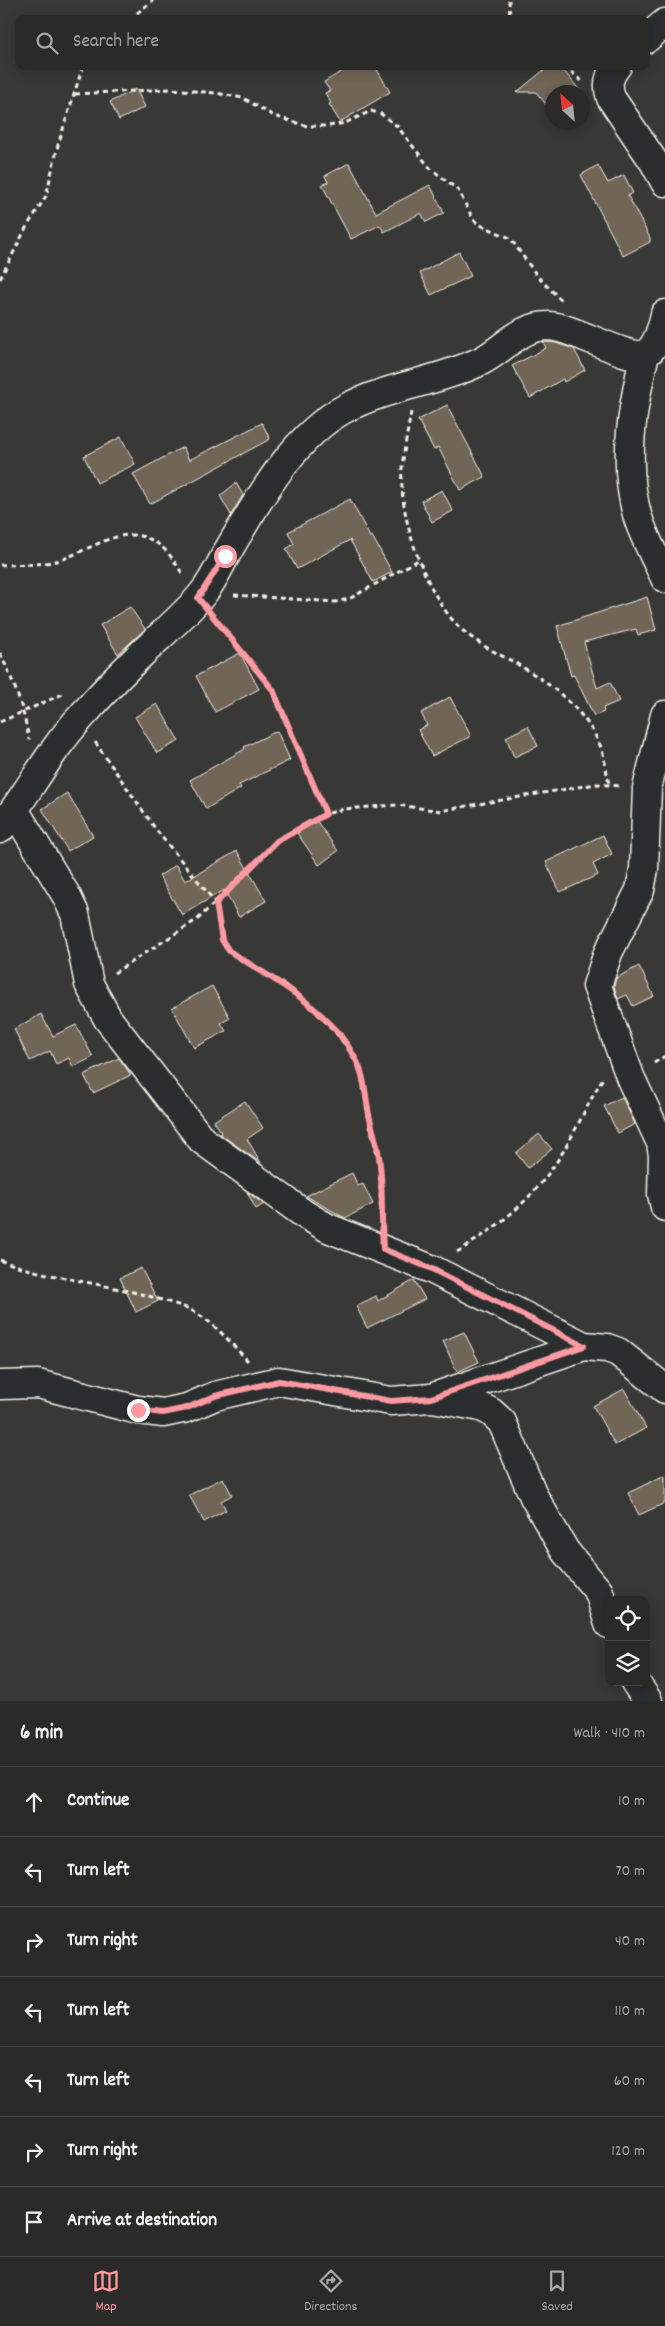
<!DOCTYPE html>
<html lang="en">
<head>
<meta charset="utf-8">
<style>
  :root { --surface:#2a2a28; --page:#323230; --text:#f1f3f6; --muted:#a5a7a8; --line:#464645; --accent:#ff9aa2 }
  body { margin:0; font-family:Dekko,sans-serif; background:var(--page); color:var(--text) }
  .controls { position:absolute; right:15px; bottom:15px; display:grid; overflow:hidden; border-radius:10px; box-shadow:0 2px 12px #0003 }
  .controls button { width:45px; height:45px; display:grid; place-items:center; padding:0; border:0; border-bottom:1px solid var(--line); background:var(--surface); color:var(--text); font:25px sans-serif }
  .compass { position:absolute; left:545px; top:85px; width:45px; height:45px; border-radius:50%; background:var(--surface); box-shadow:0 2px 12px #0003; rotate:333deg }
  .stop { position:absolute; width:15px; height:15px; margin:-11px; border:4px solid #ff9aa2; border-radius:50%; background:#fff }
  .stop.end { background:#ff9aa2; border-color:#fff; box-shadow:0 1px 5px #0008 }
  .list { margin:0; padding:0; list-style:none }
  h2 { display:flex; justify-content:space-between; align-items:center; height:65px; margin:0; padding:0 20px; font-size:21px }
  h2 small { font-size:16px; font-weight:400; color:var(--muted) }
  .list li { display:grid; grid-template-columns:32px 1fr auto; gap:15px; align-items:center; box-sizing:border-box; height:70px; padding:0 20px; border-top:1px solid var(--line) }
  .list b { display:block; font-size:19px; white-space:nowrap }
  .list em { font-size:16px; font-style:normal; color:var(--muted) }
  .icon { flex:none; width:28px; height:28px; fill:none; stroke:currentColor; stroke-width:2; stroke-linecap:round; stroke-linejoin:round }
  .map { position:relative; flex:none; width:665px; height:1701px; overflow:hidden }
  .search { position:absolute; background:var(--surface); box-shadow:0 2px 12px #0003; left:15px; right:15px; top:15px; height:55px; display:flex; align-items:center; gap:12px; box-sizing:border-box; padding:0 18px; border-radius:10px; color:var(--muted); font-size:19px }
  .sheet { height:555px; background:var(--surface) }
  nav { display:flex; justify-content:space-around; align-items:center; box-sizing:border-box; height:70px; border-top:1px solid var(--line); background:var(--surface); font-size:14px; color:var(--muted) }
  nav a { display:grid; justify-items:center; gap:2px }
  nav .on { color:var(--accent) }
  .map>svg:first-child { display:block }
</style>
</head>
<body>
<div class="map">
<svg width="665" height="1701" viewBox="0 0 665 1701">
  <rect width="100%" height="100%" fill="#383836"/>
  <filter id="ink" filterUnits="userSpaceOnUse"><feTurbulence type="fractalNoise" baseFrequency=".02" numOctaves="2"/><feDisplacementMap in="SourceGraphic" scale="10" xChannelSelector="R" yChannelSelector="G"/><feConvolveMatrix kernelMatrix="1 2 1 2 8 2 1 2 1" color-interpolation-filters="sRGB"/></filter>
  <g filter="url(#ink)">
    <path fill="#6f6557" stroke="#f4f1e8" d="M351,66h24l15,26 -50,30 -11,-18 2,-1 -6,-10 5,-2 -6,-9z
      M549,66h11l21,26h-29v20l-16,-20h-19z
      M136,89l9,18 -26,13 -9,-18z
      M349,163l27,50 54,-28 14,28 -18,9 -5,-9 -37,19 -4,-7 -29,14 -29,-54 6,-3 -3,-6z
      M598,165l10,18 16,-8 9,18 -5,3 22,42v4l-27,14 -42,-81z
      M459,252l12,24 -40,19 -11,-22z
      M543,342l13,1 18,6 11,21 -21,12 -1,-3 -33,19 -18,-32 34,-18z
      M447,405l38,72 -25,13 -22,-43 -4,3 -16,-30z
      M262,423l8,16 -120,65 -17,-30 50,-27 6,13z
      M121,437l14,27 -38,19 -13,-27z
      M236,483l7,12 -12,20 -11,-19z
      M442,490l11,21 -21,11 -11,-21z
      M350,499l20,38 2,-1 20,36 -19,10 -23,-42 -53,29 -11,-20 8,-5 -6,-12z
      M647,597l9,33 -18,5 -2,-6 -52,13 13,46 13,-6 9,19 -16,7 1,4 -10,4 -20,-41 -3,1 -14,-50z
      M130,607l15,22 -27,25 -18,-29z
      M240,653l19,36 -44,23 -19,-36z
      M450,697l21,39 -39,20 -14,-26 9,-5 -6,-12z
      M157,704l22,37 -22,12 -22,-36z
      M528,726l10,20 -24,11 -8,-20z
      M277,731l13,29 -51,25 2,3 -35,21 -16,-29 55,-31 -1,-2z
      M67,793l26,43 -25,15 -26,-42z
      M316,820l22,31 -19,14 -22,-32z
      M603,835l9,19 -19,10 5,11 -38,17 -14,-30z
      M237,851l29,50 -27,16 -15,-27 -42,25 -23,-39 17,-11 9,16z
      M639,966l15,30 -21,10 -6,-11 -9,4 -4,-13 2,-8z
      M212,986l18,32 -9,5 5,8 -32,17 -22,-40z
      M41,1014l12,22 23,-11 17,32 -20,10 -4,-9 -13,6 -6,-13 -20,10 -16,-32z
      M119,1058l12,17 -38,18 -9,-18z
      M622,1097l13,27 -17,9 -14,-27z
      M245,1101l18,27 -16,11 14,24 -41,-29 1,-2 -7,-11z
      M539,1134l13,15 -24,19 -12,-15z
      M352,1173l6,13 5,-2 10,20 -28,14 -39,-22z
      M247,1192l17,12 -8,5z
      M141,1268l17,33 -22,11 -16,-34z
      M414,1280l11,19 -58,29 -11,-22 20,-10 2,5z
      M464,1332l15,30 -22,10 -14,-31z
      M624,1389l22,39 -31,17 -22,-39z
      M665,1475v28l-26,12 -11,-22z
      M223,1478l9,17 -11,6 5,9 -22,12 -15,-27z"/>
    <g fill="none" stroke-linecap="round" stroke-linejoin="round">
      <g stroke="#f4f1e8" stroke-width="31">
        <path id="minor" d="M646,39l19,-16
          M617,66c-9,10 -10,20 -6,32l43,64 11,20
          M645,354c-13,54 -23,110 -7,164 7,21 18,41 27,60
          M665,715l-18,73 -3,81 -4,21 -32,63 -11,33 34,93 30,64 2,13 -1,38 3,13
          M15,811l51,84 9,19 14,70 19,35 94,121 102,74 24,14 103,41 153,77
          M0,829c28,-36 49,-77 81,-112 23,-26 48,-52 74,-76 17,-16 34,-30 49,-49 10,-13 17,-29 25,-43 29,-49 65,-114 117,-141 42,-22 92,-26 135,-47 24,-12 38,-35 68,-35 24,1 82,36 96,28 12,-6 18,-29 20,-40
          M0,1385l38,-1 100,26 25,3 24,-5 28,-12 64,-15 112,20 40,-3 153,-52 23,2 11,4 47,37
          M433,1398l48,9 10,5 11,10 32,75 31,54 34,41 10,32
          M635,1682l13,19"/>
      </g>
      <path stroke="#f4f1e8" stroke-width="3" stroke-dasharray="5 4" stroke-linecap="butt" d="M509,0l1,19
        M130,19l23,-19
        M564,66l19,16
        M75,94l96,-5 45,4 27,5 31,18 33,10h22l16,-3 26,-12 10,3 16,12 33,42 28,22 15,29 5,5 32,14 28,39 25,25
        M0,279l26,-51 20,-32 12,-51 25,-79
        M411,412c-3,18 -7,37 -9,56 -4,48 23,124 56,158 15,15 36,26 54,35 35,20 70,45 87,82 6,12 7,28 10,41
        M0,565c22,-1 48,1 68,-8 32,-13 64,-37 95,-9 9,8 14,18 21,28
        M234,595l101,7 14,-3 71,-40
        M215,620l58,70 53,124
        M0,653c14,29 24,56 29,87
        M0,722l65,-29
        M95,742l62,89 59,72 6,37 5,9 65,41 20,17 25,27 18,23 6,13 9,54 10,41 1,55
        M114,973l84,-54 79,-78 49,-27 18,-5 53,-4 44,6 26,-5 129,-22 25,2
        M654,1063l11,-7
        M457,1252c32,-19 65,-44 88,-74 24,-30 38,-67 58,-100
        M0,1260c52,20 109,23 162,40 12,4 26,7 36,14 19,12 34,30 50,47"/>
      <use href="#minor" stroke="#2a2d2e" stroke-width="28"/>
    </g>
  </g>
  <g fill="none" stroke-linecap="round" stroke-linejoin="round" filter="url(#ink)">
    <path stroke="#ff9aa2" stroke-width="6" d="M138,1410l25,3 24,-5 28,-12 64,-15 112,20 40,-3 153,-52 -152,-77 -49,-20c-2,-28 0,-57 -3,-84 -1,-19 -9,-37 -12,-56 -3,-17 -4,-36 -13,-51 -26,-50 -81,-78 -126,-107l-7,-11 -6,-37 61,-62 49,-27 -53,-124 -75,-92 27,-42"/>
  </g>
</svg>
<div class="controls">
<button><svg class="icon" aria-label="locate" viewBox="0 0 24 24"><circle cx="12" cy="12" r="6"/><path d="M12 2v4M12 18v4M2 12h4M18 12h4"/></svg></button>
<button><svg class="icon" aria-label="layers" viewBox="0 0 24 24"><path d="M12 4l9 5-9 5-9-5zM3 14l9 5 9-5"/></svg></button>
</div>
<svg class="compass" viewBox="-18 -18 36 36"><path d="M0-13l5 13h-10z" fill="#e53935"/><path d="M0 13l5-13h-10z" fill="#a5a7a8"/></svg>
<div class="stop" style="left:225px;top:556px"></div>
<div class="stop end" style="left:138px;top:1410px"></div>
<div class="search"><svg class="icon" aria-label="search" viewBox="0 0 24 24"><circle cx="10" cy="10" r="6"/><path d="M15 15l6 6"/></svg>Search here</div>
</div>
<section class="sheet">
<h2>6 min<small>Walk · 410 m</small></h2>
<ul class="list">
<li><svg class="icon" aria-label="ahead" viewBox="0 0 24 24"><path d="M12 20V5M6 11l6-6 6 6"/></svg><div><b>Continue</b></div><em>10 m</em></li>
<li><svg class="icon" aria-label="left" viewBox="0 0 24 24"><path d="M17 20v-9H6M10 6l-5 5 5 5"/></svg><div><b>Turn left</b></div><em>70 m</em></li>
<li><svg class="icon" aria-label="right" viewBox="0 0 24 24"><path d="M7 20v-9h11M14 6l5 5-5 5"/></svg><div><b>Turn right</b></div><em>40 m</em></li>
<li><svg class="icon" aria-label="left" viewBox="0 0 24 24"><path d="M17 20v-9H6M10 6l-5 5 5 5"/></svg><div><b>Turn left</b></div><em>110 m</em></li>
<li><svg class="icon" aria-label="left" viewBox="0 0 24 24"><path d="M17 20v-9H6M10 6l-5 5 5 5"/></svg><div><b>Turn left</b></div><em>60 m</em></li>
<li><svg class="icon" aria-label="right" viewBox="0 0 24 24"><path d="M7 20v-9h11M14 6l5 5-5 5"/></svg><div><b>Turn right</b></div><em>120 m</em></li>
<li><svg class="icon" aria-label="arrive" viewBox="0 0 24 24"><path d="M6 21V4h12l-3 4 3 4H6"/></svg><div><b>Arrive at destination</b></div></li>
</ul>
</section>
<nav>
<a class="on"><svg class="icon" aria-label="map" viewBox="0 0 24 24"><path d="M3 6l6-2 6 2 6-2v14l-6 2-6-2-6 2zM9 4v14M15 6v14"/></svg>Map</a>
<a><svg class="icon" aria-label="directions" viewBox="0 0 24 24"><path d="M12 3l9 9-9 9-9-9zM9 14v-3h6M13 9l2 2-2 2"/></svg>Directions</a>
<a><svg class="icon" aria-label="saved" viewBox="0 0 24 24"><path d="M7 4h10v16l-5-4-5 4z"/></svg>Saved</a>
</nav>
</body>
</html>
